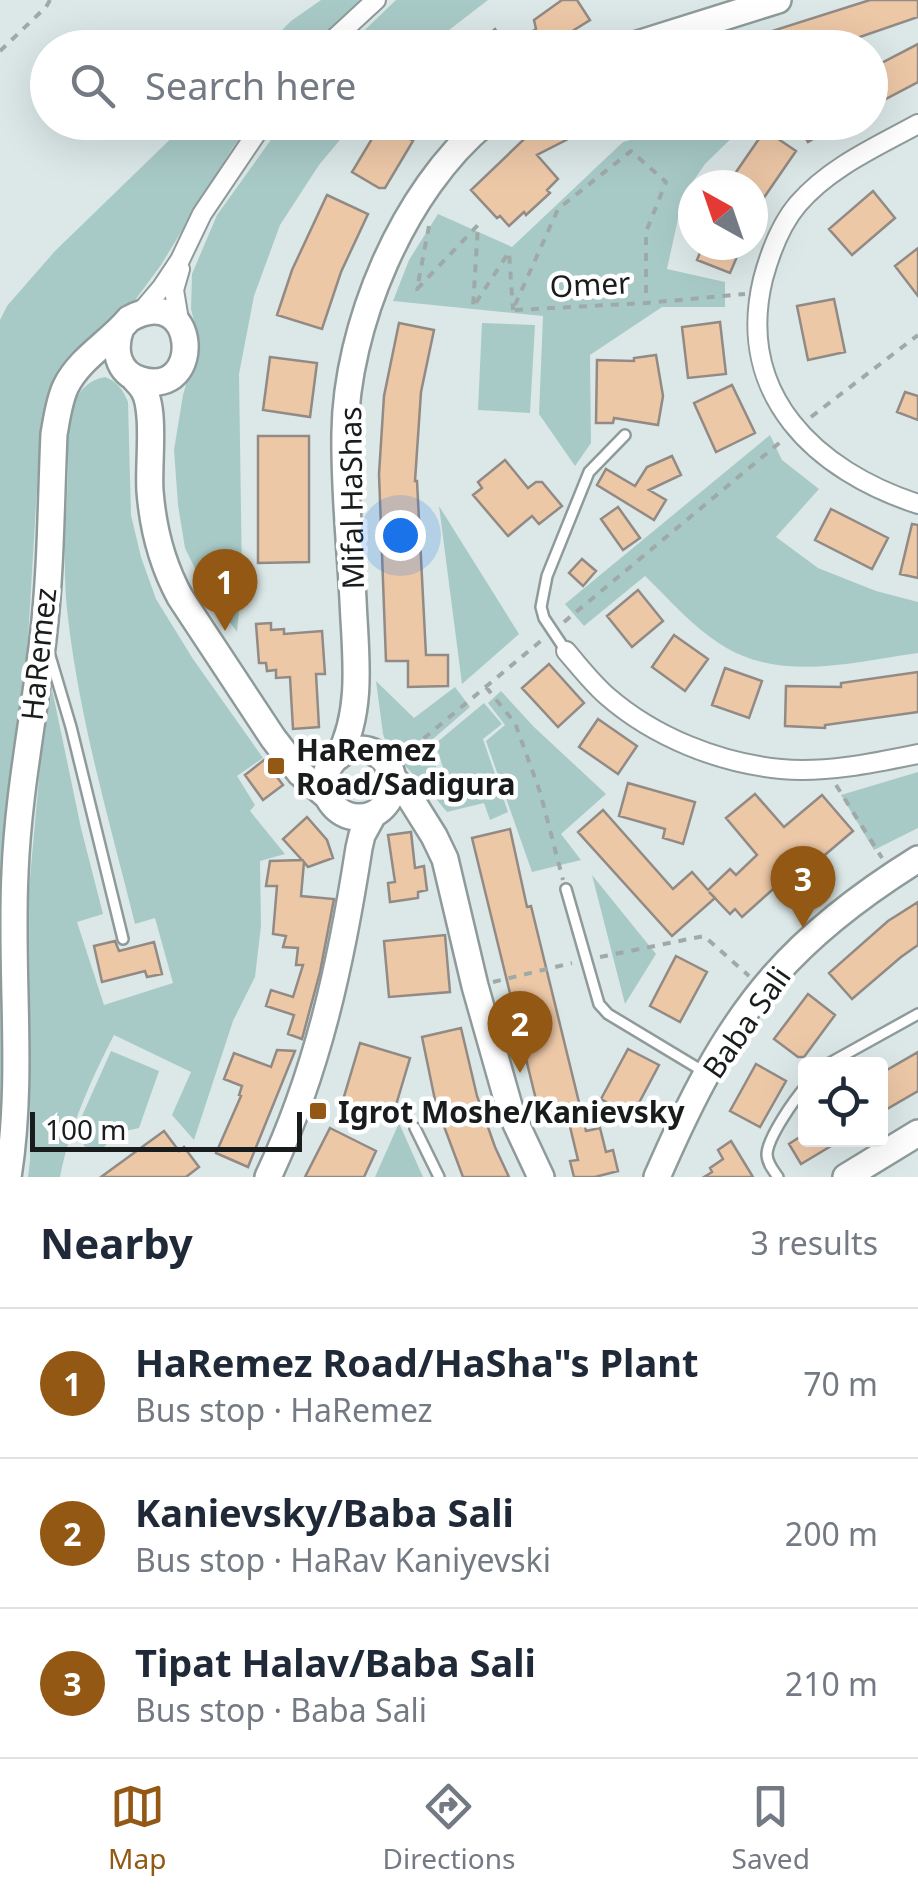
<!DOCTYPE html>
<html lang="en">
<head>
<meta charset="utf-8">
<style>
  :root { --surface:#fff; --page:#f2f2f3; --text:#1f2937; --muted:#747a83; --line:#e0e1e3; --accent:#925814 }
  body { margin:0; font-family:"Noto Sans",sans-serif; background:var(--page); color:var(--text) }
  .controls { position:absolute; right:30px; bottom:30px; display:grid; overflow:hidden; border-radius:10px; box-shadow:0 10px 40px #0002 }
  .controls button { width:90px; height:90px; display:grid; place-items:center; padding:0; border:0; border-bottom:2px solid var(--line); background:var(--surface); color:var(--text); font:50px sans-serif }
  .compass { position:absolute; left:678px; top:170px; width:90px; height:90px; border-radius:50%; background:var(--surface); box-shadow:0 10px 40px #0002; rotate:320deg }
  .scale { position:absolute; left:30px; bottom:25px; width:272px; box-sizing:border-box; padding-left:10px; border:5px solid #181c1c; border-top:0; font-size:28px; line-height:35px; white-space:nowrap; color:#181c1c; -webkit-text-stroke:8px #fff; paint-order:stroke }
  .you { position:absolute; left:400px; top:535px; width:35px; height:35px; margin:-25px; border:8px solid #fff; border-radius:50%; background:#1a73e8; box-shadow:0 0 0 15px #1a73e833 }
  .badge { display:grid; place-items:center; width:65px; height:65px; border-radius:50%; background:var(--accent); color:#fff; font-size:32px; font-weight:700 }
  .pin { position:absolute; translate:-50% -82px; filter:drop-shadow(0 2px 5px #0008) }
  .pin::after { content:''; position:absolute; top:52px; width:35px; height:30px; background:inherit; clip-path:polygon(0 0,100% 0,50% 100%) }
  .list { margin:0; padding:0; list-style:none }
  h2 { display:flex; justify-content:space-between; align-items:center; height:130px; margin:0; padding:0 40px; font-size:42px }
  h2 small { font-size:32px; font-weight:400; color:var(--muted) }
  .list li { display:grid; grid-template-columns:65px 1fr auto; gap:30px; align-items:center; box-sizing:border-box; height:150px; padding:0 40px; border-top:2px solid var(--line) }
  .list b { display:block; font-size:38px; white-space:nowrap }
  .list p { margin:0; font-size:32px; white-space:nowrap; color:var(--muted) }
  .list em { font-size:32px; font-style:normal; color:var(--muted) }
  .icon { flex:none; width:55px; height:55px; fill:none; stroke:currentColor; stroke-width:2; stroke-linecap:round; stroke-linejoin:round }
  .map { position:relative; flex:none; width:918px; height:1177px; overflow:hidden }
  .search { position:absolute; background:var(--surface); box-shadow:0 10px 40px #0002; left:30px; right:30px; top:30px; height:110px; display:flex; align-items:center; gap:25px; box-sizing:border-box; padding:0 35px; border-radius:55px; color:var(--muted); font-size:38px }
  .sheet { height:580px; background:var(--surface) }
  nav { display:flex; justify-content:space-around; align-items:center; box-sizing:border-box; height:140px; border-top:2px solid var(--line); background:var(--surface); font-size:28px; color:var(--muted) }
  nav a { display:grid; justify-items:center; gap:5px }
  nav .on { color:var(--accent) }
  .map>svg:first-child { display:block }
</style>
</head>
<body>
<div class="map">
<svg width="918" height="1177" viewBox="0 0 918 1177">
  <rect width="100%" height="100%" fill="#dbe8e7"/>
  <path fill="#a8cac7" d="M321,0h39l-47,47 -49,1 27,-27z
    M396,0h92l-61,47h-80z
    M187,123h65l-19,24 -72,118 -28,38 -40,38 -30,36 -22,45 -13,217 -13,132 -15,371v-822l7,-14 48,-55z
    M283,123h71l-35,42 -39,60 -26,71 -15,78 3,205 -5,53 -34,-47 -18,-37 -7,-43 -4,-55 9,-55 16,-55 -8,-31 1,-35 25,-59z
    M694,123h53l-42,41 -22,32 -16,73 58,13v25h-63l-72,48 1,88 -16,23 -36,-52 4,-98 -150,-15 16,-41 29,-46 74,33 111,-105z
    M482,323l53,2 -5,88 -52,-3z
    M105,377c13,5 18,13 23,25l3,113 10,42 15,42 37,60 70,99 -26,18 18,29 -5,6 35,43 -25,7 1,65 -6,51 -22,44 -39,119 -22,-25 19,-43 -77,-37c-23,45 -44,91 -54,142h-32l2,-16 -1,-272 12,-133 11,-67 29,139 22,86 -26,8 27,83 69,-22 -18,-65 -20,6c-25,-101 -55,-202 -67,-306 -6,-48 -2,-96 0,-144 1,-34 -6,-89 37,-97z
    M770,435l12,25 37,29 -43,48 42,31 58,23 42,11v51c-65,9 -138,30 -198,-9 -28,-18 -51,-45 -75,-68l-61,50 -19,-22z
    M439,506l80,128 -57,50z
    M376,681l38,37 41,-31 15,20 -44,38c13,19 13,27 7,50l-45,-47 -5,-14z
    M501,691l33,36 72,67 -45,40 20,26 -49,12 -46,-131 19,-16 -17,-22z
    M484,703l18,21 -19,15 25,73 -18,8 -6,-17 -37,9 -10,-12c14,-18 5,-36 -2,-56z
    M918,772v56l-44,22 -33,-55z
    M592,875l64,79 -31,50z
    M111,1051l48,20 -20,57 -23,5 -16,19 -16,-6 -3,-28z
    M399,1123l24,54h-48z"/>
  <path fill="#edc8a7" stroke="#928a84" stroke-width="2.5" d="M562,0h15l13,20 -45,28h-73l23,-19 13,17 28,-17 -2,-9z
    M870,0h48v17l-90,31h-96l-1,-4z
    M918,44v38l-40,21 -8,-13v-21z
    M382,122l31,19 -28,47h-6l-27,-16z
    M542,122h52l1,3 -27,9 2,4 -33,17 21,24 -11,11 3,3 -24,22 -2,-3 -15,14 -9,-10 -3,2 -26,-28z
    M796,122h45l-33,20z
    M765,130l31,21 -33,48 -10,-7v-7h-10l-11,-7z
    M873,191l22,27 -43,37 -23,-26z
    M327,195l41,19 -27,58 -19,57 -45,-14 15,-45z
    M703,245h39l-12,28 -33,-13z
    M918,248v48l-23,-30z
    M834,299l11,53 -37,8 -11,-54z
    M720,322l6,52 -38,4 -6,-51z
    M399,323l35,7 -13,62 -6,89h2l9,174h22v31l-40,1v-26h-22l-7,-187 5,-78z
    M656,355l7,41 -5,29 -44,-7 -1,5h-17l1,-63 37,1v-3z
    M270,357l47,6 -7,54 -47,-7z
    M732,385l23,48 -39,19 -22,-49z
    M905,392l13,4v24l-21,-8z
    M258,436h51v126l-51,1z
    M672,456l9,19 -32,15 17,10 -12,20 -57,-35 9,-16 29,17 12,-19z
    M505,460l23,28 8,-6h6l20,24 -23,18 -7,-8 -24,20 -35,-41 9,-7 -4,-6z
    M618,507l22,31 -17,12 -22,-31z
    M831,509l57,29 -16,31 -57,-29z
    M912,524l6,1v53l-18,-4z
    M582,559l14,12 -13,15 -14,-13z
    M638,590l25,31 -31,26 -25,-31z
    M271,623v7l13,-1v5l38,-3 3,43h-9l3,53 -26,2 -3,-52 -14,1v-8l-9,1 -1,-8h-7l-3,-39z
    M674,635l34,24 -23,32 -33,-24z
    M549,664l35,39 -26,24 -36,-39z
    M725,668l37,13 -13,37 -37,-13z
    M918,672v40l-93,13v3l-40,-2 1,-40 55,1v-4z
    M598,719l39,27 -19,28 -39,-27z
    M264,760l19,25 -20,15 -18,-25z
    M628,783l67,19 -12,42 -20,-6 2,-9 -46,-13z
    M755,794l29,33 38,-32 31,36 -67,57 -5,-6 -39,35 -7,-8 -5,5 -21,-22 6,6 -43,38 -94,-104 25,-22 70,79 19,-17 16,18 22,-21 6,6 21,-20 -31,-37z
    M307,817l20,23 6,18 -25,9 -4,-5 -3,34 33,3 -14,73 -18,67 -14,-5 6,-19 -28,-9 5,-16 22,7 10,-32h-7l2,-17 -15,-1 3,-11 -13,-2 4,-48h-11l4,-25 32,-1 -19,-21z
    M510,829l17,78 4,-1 55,225 14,-3 6,24 7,-2 5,21 -23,6h-21l-4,-16 8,-1 -12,-50 -26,6 -68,-278z
    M411,832l4,36 9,-2 3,24 -9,2v6l-28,4 -2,-19 7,-1 -7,-47z
    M918,902v43l-17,12 -49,42 -23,-26 59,-52z
    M445,935l5,57 -61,5 -5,-56z
    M115,941l4,10 35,-9 8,32 -15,3 -2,-6 -43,11 -8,-36z
    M676,956l31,16 -27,50 -30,-16z
    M808,994l27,21 -31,42h-6l-24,-18z
    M461,1028l16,68 18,51 14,30h-46l-27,-72 -14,-68z
    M360,1043l50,15 -17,57 -50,-15z
    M628,1049l31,16 -27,51 -31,-17z
    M277,1050l18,1 -47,116 -32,-14 25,-57 -2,-1 3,-9 -18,-7 10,-26 37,14z
    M918,1052v39l-38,22v-39z
    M756,1064l30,17 -26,46 -30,-16z
    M330,1128l46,23 -12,26h-59z
    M164,1131l15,20 5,-4 15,20 -13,10h-85z
    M806,1133v7h35l-40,24 -12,-20z
    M731,1141l22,36h-49l8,-5 -2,-4 13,-9 -5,-9z"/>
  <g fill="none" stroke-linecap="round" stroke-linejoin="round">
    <g stroke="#8f9b9a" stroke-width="14">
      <path id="lane" d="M566,651l-22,-33 -3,-11 6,-31 42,-104 36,-37
        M50,656l21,71 52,212
        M566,889l33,115 9,10 98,59
        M828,1064l90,-50
        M415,1128l24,49
        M778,1177c-5,-7 -11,-14 -11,-23 1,-17 27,-54 39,-68"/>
    </g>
    <g stroke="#8f9b9a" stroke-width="22">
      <path id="street" d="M324,48l52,-48
        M918,124c-42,23 -88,43 -120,80 -18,21 -28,49 -35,75 -28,116 53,192 155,225
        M180,269l-6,21 6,36
        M140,313l22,-26 18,-27 22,-46 62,-92
        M566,651c13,15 26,32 41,45 47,41 112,67 174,73 46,4 93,-6 137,-15"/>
    </g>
    <g stroke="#8f9b9a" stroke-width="30">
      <path id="secondary" d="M625,48l153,-48
        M133,377c3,4 7,7 10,12 13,20 5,76 7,102 3,39 12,73 30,106l93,141 27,35 28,24
        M325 783a34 34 0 1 1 68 0a34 34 0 1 1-68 0Z
        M339,756c25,-47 16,-105 14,-156 -3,-56 -9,-112 -8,-167 1,-106 58,-243 141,-311
        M393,778l16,18 25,40 11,23 30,127 36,127 30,64
        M8,1177c16,-99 2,-204 7,-304 3,-79 19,-156 28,-234 8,-67 8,-137 11,-205 3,-16 5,-34 12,-48 14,-28 44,-44 63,-67 69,-39 76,80 12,61 -24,-7 -28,-31 -20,-52
        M268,1177c50,-106 73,-213 91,-329l3,-13 11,-20
        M657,1177c31,-71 65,-142 117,-201 41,-47 91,-84 144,-117
        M846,1177l72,-44"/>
    </g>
    <path stroke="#9fa9a8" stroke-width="4" stroke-dasharray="8 8" stroke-linecap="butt" d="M0,51l46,-44 4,-7
      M429,226l-12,63 61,-64 -5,82 36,-55 4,58
      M515,305l43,-96 73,-58 35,31 -20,50v71
      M515,310l131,-7 99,-9
      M811,417l107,-82
      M564,622l220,-183
      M486,687l29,36 25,69 23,88
      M399,759l143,-119
      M836,785l46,73
      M600,957l104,-21 45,40
      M493,982l79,-19"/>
    <use href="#lane" stroke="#fff" stroke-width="9"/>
    <use href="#street" stroke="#fff" stroke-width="18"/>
    <use href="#secondary" stroke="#fff" stroke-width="25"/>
  </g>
  <g fill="#925814" stroke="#fff" stroke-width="4">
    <rect x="266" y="756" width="20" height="20" rx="5"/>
    <rect x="308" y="1101" width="20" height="20" rx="5"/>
  </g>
  <g text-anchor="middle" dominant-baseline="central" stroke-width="9" stroke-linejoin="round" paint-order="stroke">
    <g font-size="30" fill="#181c1c" stroke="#fff">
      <text transform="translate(590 284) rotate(-3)">Omer</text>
      <text transform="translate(351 498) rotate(-91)">Mifal HaShas</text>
      <text transform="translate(38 654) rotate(-84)">HaRemez</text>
      <text transform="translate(746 1022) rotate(-55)">Baba Sali</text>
    </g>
    <g font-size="30" font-weight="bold" fill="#181c1c" stroke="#fff" text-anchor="start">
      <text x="296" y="749">HaRemez<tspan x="296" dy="34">Road/Sadigura</tspan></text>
      <text x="338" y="1111">Igrot Moshe/Kanievsky</text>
    </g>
  </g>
</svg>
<div class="controls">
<button><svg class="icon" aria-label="locate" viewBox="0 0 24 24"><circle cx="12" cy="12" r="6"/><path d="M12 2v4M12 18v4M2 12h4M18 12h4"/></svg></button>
</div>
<svg class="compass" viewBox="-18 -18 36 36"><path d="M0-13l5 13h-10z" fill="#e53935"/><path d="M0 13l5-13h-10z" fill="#747a83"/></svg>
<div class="scale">100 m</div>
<div class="you"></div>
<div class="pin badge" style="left:225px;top:631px">1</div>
<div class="pin badge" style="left:520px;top:1073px">2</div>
<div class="pin badge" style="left:803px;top:928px">3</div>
<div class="search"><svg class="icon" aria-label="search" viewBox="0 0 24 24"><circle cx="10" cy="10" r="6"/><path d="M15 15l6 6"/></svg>Search here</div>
</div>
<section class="sheet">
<h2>Nearby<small>3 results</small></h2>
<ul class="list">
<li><span class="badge">1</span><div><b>HaRemez Road/HaSha&quot;s Plant</b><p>Bus stop · HaRemez</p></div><em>70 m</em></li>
<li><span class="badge">2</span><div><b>Kanievsky/Baba Sali</b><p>Bus stop · HaRav Kaniyevski</p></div><em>200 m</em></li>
<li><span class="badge">3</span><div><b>Tipat Halav/Baba Sali</b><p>Bus stop · Baba Sali</p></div><em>210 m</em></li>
</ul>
</section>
<nav>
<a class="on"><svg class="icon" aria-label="map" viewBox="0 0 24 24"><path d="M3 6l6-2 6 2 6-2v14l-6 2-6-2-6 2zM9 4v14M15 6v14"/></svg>Map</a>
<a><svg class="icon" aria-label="directions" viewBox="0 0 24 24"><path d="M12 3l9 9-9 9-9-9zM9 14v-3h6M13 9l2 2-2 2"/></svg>Directions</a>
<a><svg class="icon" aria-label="saved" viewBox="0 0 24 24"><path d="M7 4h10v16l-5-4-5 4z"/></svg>Saved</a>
</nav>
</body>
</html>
